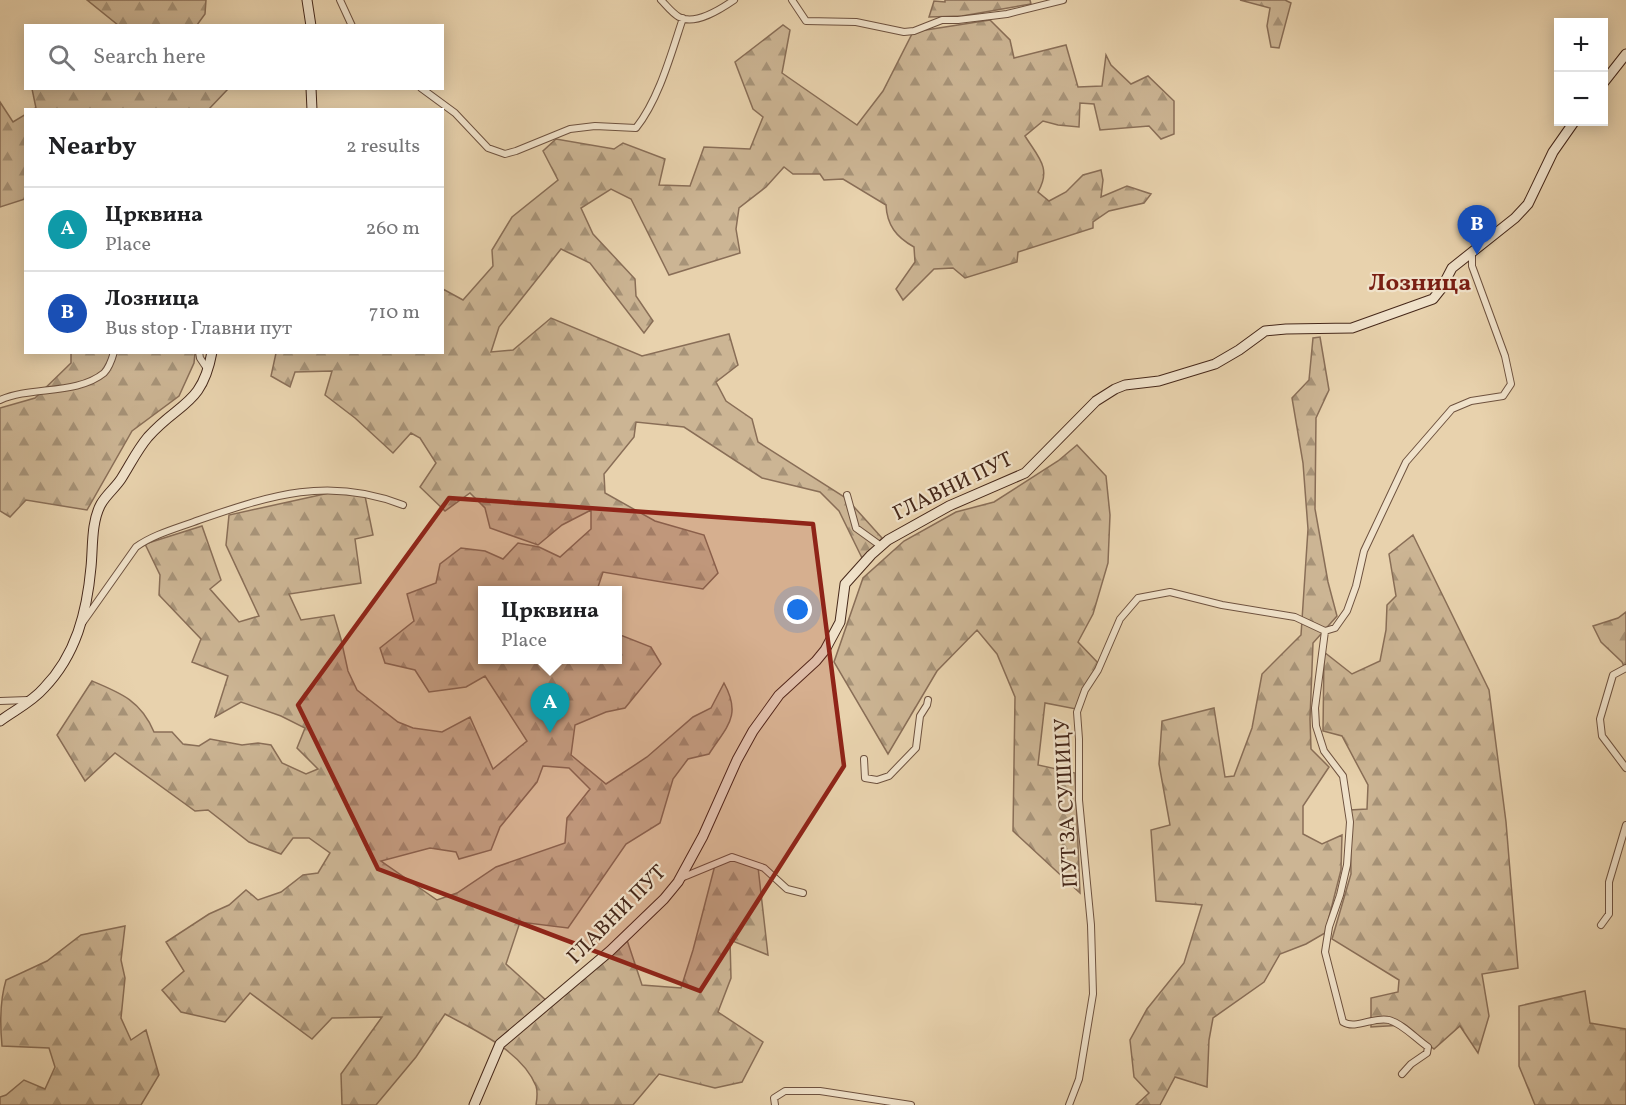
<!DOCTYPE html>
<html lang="en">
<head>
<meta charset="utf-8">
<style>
  :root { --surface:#fff; --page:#f2f2f2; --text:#202124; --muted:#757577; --line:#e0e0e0; --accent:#0f766e }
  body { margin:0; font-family:Vollkorn,serif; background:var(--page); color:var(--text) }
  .controls { position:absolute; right:18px; top:18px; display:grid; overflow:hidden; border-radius:0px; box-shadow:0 3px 15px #0003 }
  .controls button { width:54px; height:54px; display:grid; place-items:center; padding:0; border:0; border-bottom:2px solid var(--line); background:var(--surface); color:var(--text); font:30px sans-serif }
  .you { position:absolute; left:798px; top:610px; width:21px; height:21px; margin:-15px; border:4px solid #fff; border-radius:50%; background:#1a73e8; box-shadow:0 0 0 9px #1a73e833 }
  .badge { display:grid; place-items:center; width:39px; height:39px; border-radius:50%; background:var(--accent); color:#fff; font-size:20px; font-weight:700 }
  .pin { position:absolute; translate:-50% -50px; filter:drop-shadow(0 2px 3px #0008) }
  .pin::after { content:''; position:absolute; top:32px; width:21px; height:18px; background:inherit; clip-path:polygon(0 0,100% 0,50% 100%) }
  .popup { position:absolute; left:478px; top:586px; width:144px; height:78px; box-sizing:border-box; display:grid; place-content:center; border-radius:0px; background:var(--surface); filter:drop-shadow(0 2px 4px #0005); font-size:20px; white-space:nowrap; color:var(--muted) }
  .popup b { font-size:22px; color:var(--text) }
  .popup::after { content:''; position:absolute; left:50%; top:100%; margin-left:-12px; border:12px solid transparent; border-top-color:var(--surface) }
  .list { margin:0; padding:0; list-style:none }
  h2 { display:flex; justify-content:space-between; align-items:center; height:78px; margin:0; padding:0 24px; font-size:26px }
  h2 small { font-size:20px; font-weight:400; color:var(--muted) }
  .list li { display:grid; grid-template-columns:39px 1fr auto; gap:18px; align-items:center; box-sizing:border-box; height:84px; padding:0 24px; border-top:2px solid var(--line) }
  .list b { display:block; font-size:22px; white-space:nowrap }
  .list p { margin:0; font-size:20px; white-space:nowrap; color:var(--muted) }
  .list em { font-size:20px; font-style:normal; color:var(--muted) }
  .icon { flex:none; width:33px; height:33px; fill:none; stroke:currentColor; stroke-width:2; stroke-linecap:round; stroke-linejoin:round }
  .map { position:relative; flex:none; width:1626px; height:1105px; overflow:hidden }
  .search { position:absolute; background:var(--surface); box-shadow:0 3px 15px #0003; left:24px; top:24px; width:420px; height:66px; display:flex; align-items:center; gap:15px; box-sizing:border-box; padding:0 21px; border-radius:0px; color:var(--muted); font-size:22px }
  .panel { position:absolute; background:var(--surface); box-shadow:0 3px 15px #0003; left:24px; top:108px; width:420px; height:246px; border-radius:0px }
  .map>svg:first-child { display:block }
</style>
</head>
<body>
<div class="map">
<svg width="1626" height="1105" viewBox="0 0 1626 1105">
  <defs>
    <pattern id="forest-firs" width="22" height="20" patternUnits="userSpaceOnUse" patternTransform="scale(1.5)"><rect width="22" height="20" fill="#ccb594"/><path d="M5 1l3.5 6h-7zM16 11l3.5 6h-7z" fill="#a79378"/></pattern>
  </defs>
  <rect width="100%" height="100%" fill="#e8d2ad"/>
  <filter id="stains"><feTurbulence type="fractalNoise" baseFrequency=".00333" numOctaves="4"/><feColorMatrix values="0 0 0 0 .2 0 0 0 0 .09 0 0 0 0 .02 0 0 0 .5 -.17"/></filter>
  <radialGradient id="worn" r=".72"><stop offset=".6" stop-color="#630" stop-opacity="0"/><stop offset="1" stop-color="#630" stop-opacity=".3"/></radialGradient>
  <path fill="url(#forest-firs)" stroke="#896e57" stroke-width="1.5" fill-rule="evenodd" d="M87,0h119l-1,14 -8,11h-79z
    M945,0h85l1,4 -69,12 -33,1 5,-16 11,1z
    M1240,0h45l6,3 -12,45 -8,-1 -4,-21 3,-18z
    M990,20l20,20 4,18 52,-13 12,42 24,-1 4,-31 5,10 20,19 17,-8 26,25v33l-13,5 -12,-13 -49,4 -6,-26 -14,-1 -1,24 -21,-2 -15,-4 -18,15c13,21 27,32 13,56l11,9 17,-9 17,-17 18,-5 2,10 -2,17 26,-11 24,8 -7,9 -35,8 -16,11v6l-75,24 -1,10 -52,16 -12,-10 -19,1 -31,31 -7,-11 19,-27 -1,-15c-18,-10 -27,-22 -28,-42l-43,-26 -19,1 -4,-6h-27l-9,-7 -18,20 -27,21 -3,21 4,24 -71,22 -38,-76 -20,-10 -30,19 12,26 42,45 1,17 17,25 -9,12 -54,-70 -29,-14 -62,78 -8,25 22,-2 38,-32 91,38 87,-22 9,31 -22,17 10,19 26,18 6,23 88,56 36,40 -19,22 -24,-49 -19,-19 -58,-14 -78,-51 -48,-5 -2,15 -30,37 1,19 50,28 49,14 14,38 -15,16 -100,-17 -6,18h-115v70h136v-26l33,13 10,17 -36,44 -19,4 -31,13 -4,30 35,29 41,-27 46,-40 18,-9 13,-25c18,33 3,43 -15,71l-21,5 -15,20 -13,44 -34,21 -58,84 -48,-6 -14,42 42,38 78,-65 16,48 39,3 12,-38 22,-85 17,-8 26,10 10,88 -38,-15 1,38 -13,34 45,30 -21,40 -27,6 -56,-14 -26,31h-97c1,-6 2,-13 0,-19 -14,-35 -60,-55 -91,-72l-29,43 -40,48h-34l-1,-31 41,-57 -50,1 -20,21 -62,-46 -25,29 -44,-10 -19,-22 22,-19 -18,-29 43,-28 20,-9 17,-15 12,10 23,-8 22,-17 15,-2 12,-20 -21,-15h-16l-12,16 -32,-12 -41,-32 -13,1 -80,-58 -30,28 -28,-46 35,-54c29,12 49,20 62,51h18l11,12 16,2 11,-7 32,6 16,-2 13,2 11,18 24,11 12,-5 -21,-21 8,-20 -24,-12 -40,-14 -26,15 13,-41 -36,-14 9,-23 -42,-44 1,-20 -15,-31 57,-18 19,54 -11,9 29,33 20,-6 -33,-71 3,-30 100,-22 36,3 8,39 -18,4 6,44 -72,11 12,26 33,-5 7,24 7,32 9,19 41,32 15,6 29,4 28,-15 23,52 34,-28 -42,-65 -19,11 -37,5 -14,-22 -30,-7 -5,-15 34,-27 -7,-27 29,-11 4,-19 21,-16 24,3 18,8 15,-16 21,4 21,10 31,-28v-19l-29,15 -24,20 -48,-17 -5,-20 -15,-15 -25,18 -25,-24 16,-24 -16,-25 -9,-5 -18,20 -38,-35 -30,-23 7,-24 -37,1 -5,15 -19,-11 5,-23 166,-1 1,-63 20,11 30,-34 -1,-16 20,-33 46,-37 -15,-29 13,-12 58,10 9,-6 42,16 -6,26 31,1 14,-39 46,2 13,-32 -10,-8 -18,-47 48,-37 7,5 -8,43 75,52 26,-34 30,-59zM543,766l26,2 21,21 -23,29 -2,25 -69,24 -39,26 -20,7 -56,-39 49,-13 26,4 3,7 32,-9 9,-23 37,-45z
    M32,89v-1l196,1 -20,21 -175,-1 3,-1z
    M0,102l13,20 13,-8 -1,85 -25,8z
    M1320,337l9,53 -13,28 -1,91 13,73 9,34 -24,27 -3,76 1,30 18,18 -26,39v28l19,10 20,-9 -1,35 -16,63 -19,11 -26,10 -16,28 -51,36 -4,22 -2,47 -32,-10 -15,28h-24l13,-12 -15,-16 -4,-37 17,-31 37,-46 18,-58 -46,-4 -5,-71 19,-5 -11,-61 3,-43 52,-13 11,69 9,-1 18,-48 10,-54 39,-39 7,-106 -5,-66 -11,-65 17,-18 4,-42z
    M71,353h124l-1,10 -15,33 -47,35 -45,79 -61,-10 -16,17 -10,-6v-103l35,-10 36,-35z
    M1077,445l29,31 4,39 -2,48 -15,51 -15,28 24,25 -26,42 -31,-6 -7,62 37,8 5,120 -67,-62 2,-134 -18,-43 -20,-24 -40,41 -49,83 -54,-92 29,-84 41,-37 52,-29 38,-10 64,-41z
    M1413,535l76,155 17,132 12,146 -36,6 7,42 -11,37 -18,-27 -26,23 -30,-24 -33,2v-29l27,-6 1,-12 -67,-41 19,-65 -1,-64 17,-1 1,-24 -26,-49 -19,-5 1,-79 28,22 28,-13 6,-31 1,-25 9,-9 -7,-42z
    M1626,612v56l-1,1 -3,-7 -21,-20 -8,-16 25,-8z
    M125,926l-4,34 4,18 -4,40 10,22 15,-10 13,45 -18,30h-141v-8l6,-2 18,-15 21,9 10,-22 -6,-19 -47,-2c-2,-21 -2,-46 4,-66l41,-19 34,-26z
    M1585,991l5,32 36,6v76h-91l-16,-39v-60z"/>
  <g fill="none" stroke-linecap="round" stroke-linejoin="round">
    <g stroke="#6e523f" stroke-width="8">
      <path id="street" d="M340,0l12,26
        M661,0c5,5 11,13 18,17 16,9 42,-8 55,-17
        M792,0l14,21 50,1 48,10 10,-1 28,-11h16l49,-6 56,-14
        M421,88l34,25 33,35 17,6 11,-3 54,-22 25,-3 41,2c23,-29 35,-74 47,-110
        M199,352l1,6 8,12
        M0,400c31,-14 77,-5 104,-27 5,-5 8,-14 10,-21
        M847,495l9,33 25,18
        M83,622l53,-75c18,-13 42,-19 63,-27 72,-25 130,-44 204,-15
        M1325,631l-10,77 1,18 8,25 19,25 7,46 -3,43 -7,30 -11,32 -4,25 18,70c13,8 31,-6 46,-2 14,4 27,19 39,27l-1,6 -16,11 -9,10
        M1626,668l-13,7 -13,44 2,17 24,32
        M0,701l28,-1
        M864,759l1,19 12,2 12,-4 27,-28 4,-32 7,-11 1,-5
        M681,878l51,-21 32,11 23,21 16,4
        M1601,925l8,-11v-32l17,-57
        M775,1105l-1,-7 11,-7h35l91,14
        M1069,1105l10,-26 14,-85 -2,-69 -12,-125v-61l-2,-27 8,-22 13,-20 22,-51 18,-21 32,-6 52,13 73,12 30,14 10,-3 12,-17 9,-25 8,-35 42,-89 46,-53 19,-8 32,-5 8,-12 -6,-28 -33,-90v-12"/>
    </g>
    <g stroke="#46281a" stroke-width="11">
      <path id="secondary" d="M307,0l4,26
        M1604,82l22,-28
        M311,88l1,22
        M0,721c15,-11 32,-19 44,-33 32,-33 43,-76 47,-121 2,-19 0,-45 10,-63 5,-9 14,-16 20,-25 9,-14 16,-29 27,-42 31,-35 54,-31 64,-85
        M474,1105l26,-61 110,-93 54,-52 14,-17 25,-46 34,-76 16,-29 26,-36 37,-34 9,-11 15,-28 5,-38 26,-29 17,-15 61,-34 76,-33 71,-72 19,-12 10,-4 34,-4 56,-17 24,-14 26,-19 21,-2 66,-1 81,-29 8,-10 11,-21 63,-50 13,-14 25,-52 21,-30"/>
    </g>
    <use href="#street" stroke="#f0e2ca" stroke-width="6"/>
    <use href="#secondary" stroke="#f0e2ca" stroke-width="9"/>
  </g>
  <path fill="#8f2418" fill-opacity="0.2" stroke="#8f2418" stroke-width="4.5" stroke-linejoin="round" d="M449,498l364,26 31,242 -144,225 -322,-122 -80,-164z"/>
  <g text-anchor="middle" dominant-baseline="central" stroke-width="4.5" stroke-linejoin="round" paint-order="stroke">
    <g font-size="21" fill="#46281a" stroke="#f0e2ca">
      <text transform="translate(953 487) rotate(-26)">ГЛАВНИ ПУТ</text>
      <text transform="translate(1067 803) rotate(-93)">ПУТ ЗА СУШИЦУ</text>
      <text transform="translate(617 915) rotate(-45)">ГЛАВНИ ПУТ</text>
    </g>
    <g font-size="24" font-weight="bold" fill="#7a1f14" stroke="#f0e2ca">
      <text x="1420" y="284">Лозница</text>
    </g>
  </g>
  <rect width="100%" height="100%" filter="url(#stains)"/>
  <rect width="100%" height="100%" fill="url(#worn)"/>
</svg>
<div class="controls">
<button>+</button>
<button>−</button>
</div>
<div class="you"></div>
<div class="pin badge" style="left:550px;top:733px;background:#0f9aa8">A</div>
<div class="popup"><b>Црквина</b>Place</div>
<div class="pin badge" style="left:1477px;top:255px;background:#1a4fb4">B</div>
<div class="search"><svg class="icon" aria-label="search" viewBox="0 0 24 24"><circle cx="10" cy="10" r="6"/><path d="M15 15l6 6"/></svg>Search here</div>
<section class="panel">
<h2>Nearby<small>2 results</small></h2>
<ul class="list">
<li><span class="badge" style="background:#0f9aa8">A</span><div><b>Црквина</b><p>Place</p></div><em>260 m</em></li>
<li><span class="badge" style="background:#1a4fb4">B</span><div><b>Лозница</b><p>Bus stop · Главни пут</p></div><em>710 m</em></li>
</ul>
</section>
</div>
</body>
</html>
